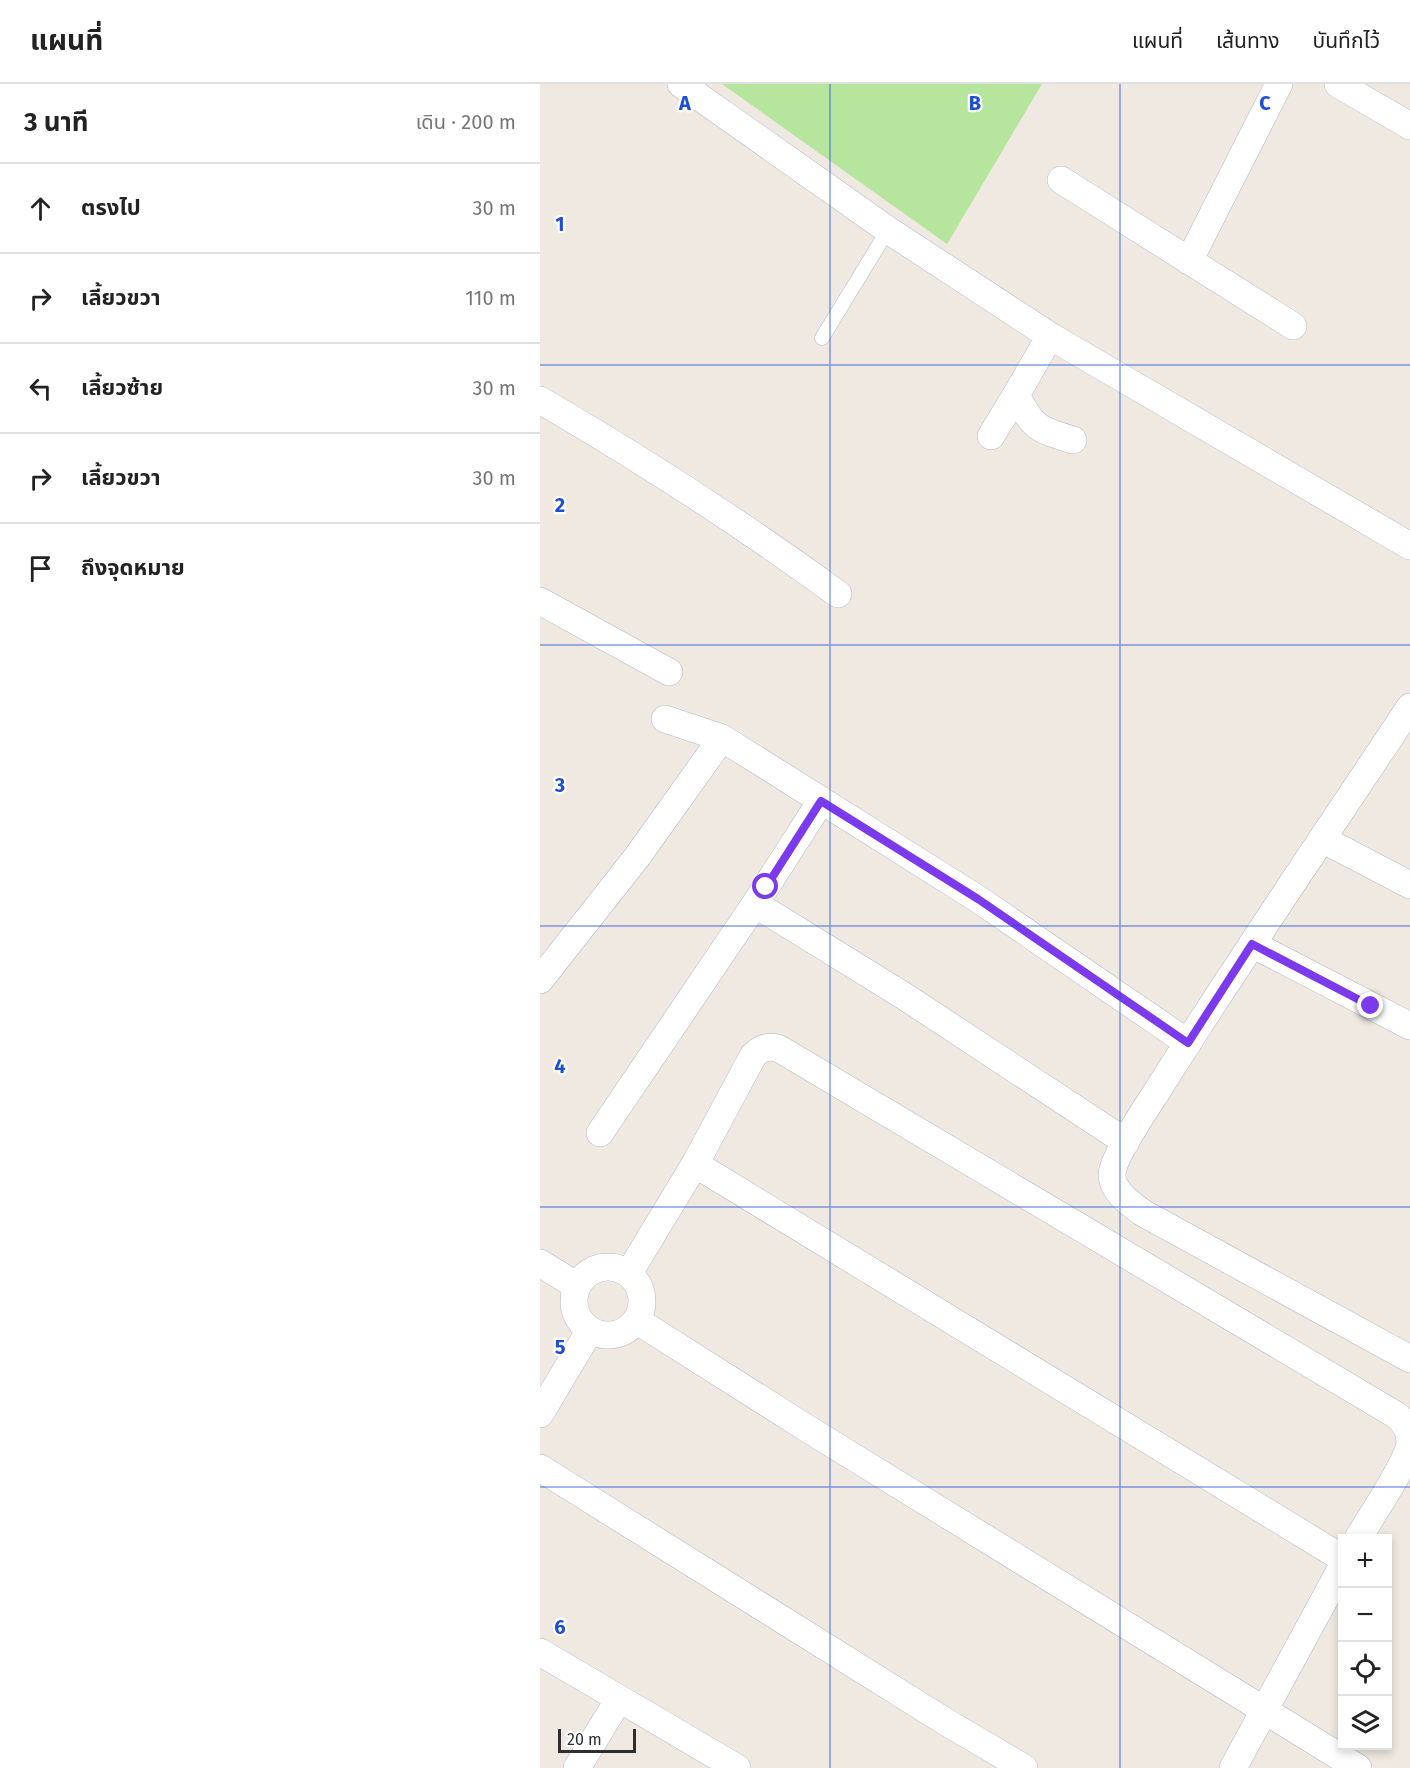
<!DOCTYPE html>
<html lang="th">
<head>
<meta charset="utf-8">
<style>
  :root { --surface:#fff; --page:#f2f2f2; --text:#222; --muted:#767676; --line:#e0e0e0 }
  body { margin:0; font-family:"Fira Sans","Noto Sans Thai",sans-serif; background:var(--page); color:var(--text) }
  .controls { position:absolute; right:18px; bottom:18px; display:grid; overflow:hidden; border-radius:0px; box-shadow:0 3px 9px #0003 }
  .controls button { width:54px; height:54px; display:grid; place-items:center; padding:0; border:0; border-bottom:2px solid var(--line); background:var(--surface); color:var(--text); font:30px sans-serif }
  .scale { position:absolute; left:18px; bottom:15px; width:78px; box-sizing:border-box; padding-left:6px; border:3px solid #2e2e2e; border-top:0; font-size:16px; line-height:21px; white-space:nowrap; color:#2e2e2e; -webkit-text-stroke:4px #fff; paint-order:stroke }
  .stop { position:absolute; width:18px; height:18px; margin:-14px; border:4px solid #7c3aed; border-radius:50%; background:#fff }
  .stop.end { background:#7c3aed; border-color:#fff; box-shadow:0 2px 6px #0008 }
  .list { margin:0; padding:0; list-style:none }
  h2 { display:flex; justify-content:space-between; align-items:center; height:78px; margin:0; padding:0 24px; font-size:26px }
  h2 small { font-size:20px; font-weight:400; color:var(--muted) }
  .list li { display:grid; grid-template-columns:39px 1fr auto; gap:18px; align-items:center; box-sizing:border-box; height:90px; padding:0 24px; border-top:2px solid var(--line) }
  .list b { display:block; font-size:22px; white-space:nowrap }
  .list em { font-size:20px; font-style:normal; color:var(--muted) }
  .icon { flex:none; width:33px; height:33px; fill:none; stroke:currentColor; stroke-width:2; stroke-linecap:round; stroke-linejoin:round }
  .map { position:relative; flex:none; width:870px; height:1684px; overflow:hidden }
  header { display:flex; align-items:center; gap:36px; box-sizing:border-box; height:84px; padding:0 30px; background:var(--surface); border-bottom:2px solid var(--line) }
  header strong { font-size:28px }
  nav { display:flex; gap:33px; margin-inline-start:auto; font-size:21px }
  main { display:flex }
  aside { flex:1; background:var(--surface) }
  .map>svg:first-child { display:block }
</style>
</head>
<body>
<header>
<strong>แผนที่</strong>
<nav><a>แผนที่</a><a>เส้นทาง</a><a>บันทึกไว้</a></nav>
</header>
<main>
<aside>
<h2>3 นาที<small>เดิน · 200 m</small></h2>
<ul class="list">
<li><svg class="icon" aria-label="ahead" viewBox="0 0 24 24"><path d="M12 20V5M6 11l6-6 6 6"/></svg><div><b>ตรงไป</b></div><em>30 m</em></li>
<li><svg class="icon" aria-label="right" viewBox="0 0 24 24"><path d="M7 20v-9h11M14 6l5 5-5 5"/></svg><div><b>เลี้ยวขวา</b></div><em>110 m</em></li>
<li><svg class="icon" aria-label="left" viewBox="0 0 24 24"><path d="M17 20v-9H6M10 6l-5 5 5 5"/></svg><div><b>เลี้ยวซ้าย</b></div><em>30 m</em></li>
<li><svg class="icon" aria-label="right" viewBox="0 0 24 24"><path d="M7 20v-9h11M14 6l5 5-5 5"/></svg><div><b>เลี้ยวขวา</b></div><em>30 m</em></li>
<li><svg class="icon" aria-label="arrive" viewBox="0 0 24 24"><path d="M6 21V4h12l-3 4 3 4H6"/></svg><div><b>ถึงจุดหมาย</b></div></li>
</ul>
</aside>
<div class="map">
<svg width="870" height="1684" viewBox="0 0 870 1684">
  <rect width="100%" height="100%" fill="#efe9e1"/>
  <path fill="#b6e59e" d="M182,0h320l-95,160z"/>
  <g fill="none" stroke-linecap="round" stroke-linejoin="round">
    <g stroke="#b4b7c1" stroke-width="15">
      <path id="lane" d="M282,254l66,-108"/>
    </g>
    <g stroke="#b4b7c1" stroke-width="28">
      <path id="street" d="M141,0l207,146 162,106 360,210
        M798,0l72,42
        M521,96l232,146
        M649,177l90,-177
        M510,252l-34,59c18,34 21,34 57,45
        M0,316c103,60 202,124 298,194
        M451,352l25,-41
        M0,517l129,71
        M870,623c-84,127 -170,252 -251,381 -10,16 -48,71 -47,88 1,16 19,28 31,37l267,146
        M125,635l57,19 256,161 210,144
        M782,755l88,46
        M215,820l66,-103
        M712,860l158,82
        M0,896l97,-123 85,-119
        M60,1049l155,-229 149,92 222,146
        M155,1080l647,394
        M0,1179l37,23
        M34 1217a34 34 0 1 1 68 0a34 34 0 1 1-68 0Z
        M89,1189l66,-109 58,-108c8,-8 13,-10 25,-8l618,367c9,7 14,16 14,28 -3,21 -39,74 -52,95
        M96,1236l172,109 550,339
        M0,1330l50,-84
        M0,1384l406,254 78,46
        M0,1568l197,116
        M37,1684l42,-69
        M693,1684l109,-201"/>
    </g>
    <use href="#lane" stroke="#fff" stroke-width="14"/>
    <use href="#street" stroke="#fff" stroke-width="27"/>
  </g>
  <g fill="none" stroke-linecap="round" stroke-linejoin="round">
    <path stroke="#7c3aed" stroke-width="8" d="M226,803l55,-86 157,98 210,144 64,-99 119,62"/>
  </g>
  <path fill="none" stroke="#1d4ed8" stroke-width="1.5" stroke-opacity="0.55" d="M290,0v1684M580,0v1684M0,281h870M0,561h870M0,842h870M0,1123h870M0,1403h870"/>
  <g font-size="20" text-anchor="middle" font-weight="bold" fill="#1d4ed8" stroke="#fff" stroke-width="4.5" stroke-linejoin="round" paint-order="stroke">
    <text x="145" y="26">A</text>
    <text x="435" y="26">B</text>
    <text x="725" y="26">C</text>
    <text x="20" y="147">1</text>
    <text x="20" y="428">2</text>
    <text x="20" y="708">3</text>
    <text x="20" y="989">4</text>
    <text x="20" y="1270">5</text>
    <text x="20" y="1550">6</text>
  </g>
</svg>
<div class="controls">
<button>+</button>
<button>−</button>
<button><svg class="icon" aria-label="locate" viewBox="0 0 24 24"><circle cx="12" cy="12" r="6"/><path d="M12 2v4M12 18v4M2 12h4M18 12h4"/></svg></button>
<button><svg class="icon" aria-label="layers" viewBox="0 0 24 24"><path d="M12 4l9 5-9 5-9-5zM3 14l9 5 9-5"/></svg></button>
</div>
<div class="scale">20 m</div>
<div class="stop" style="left:226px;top:803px"></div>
<div class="stop end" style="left:831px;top:922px"></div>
</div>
</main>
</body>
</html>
